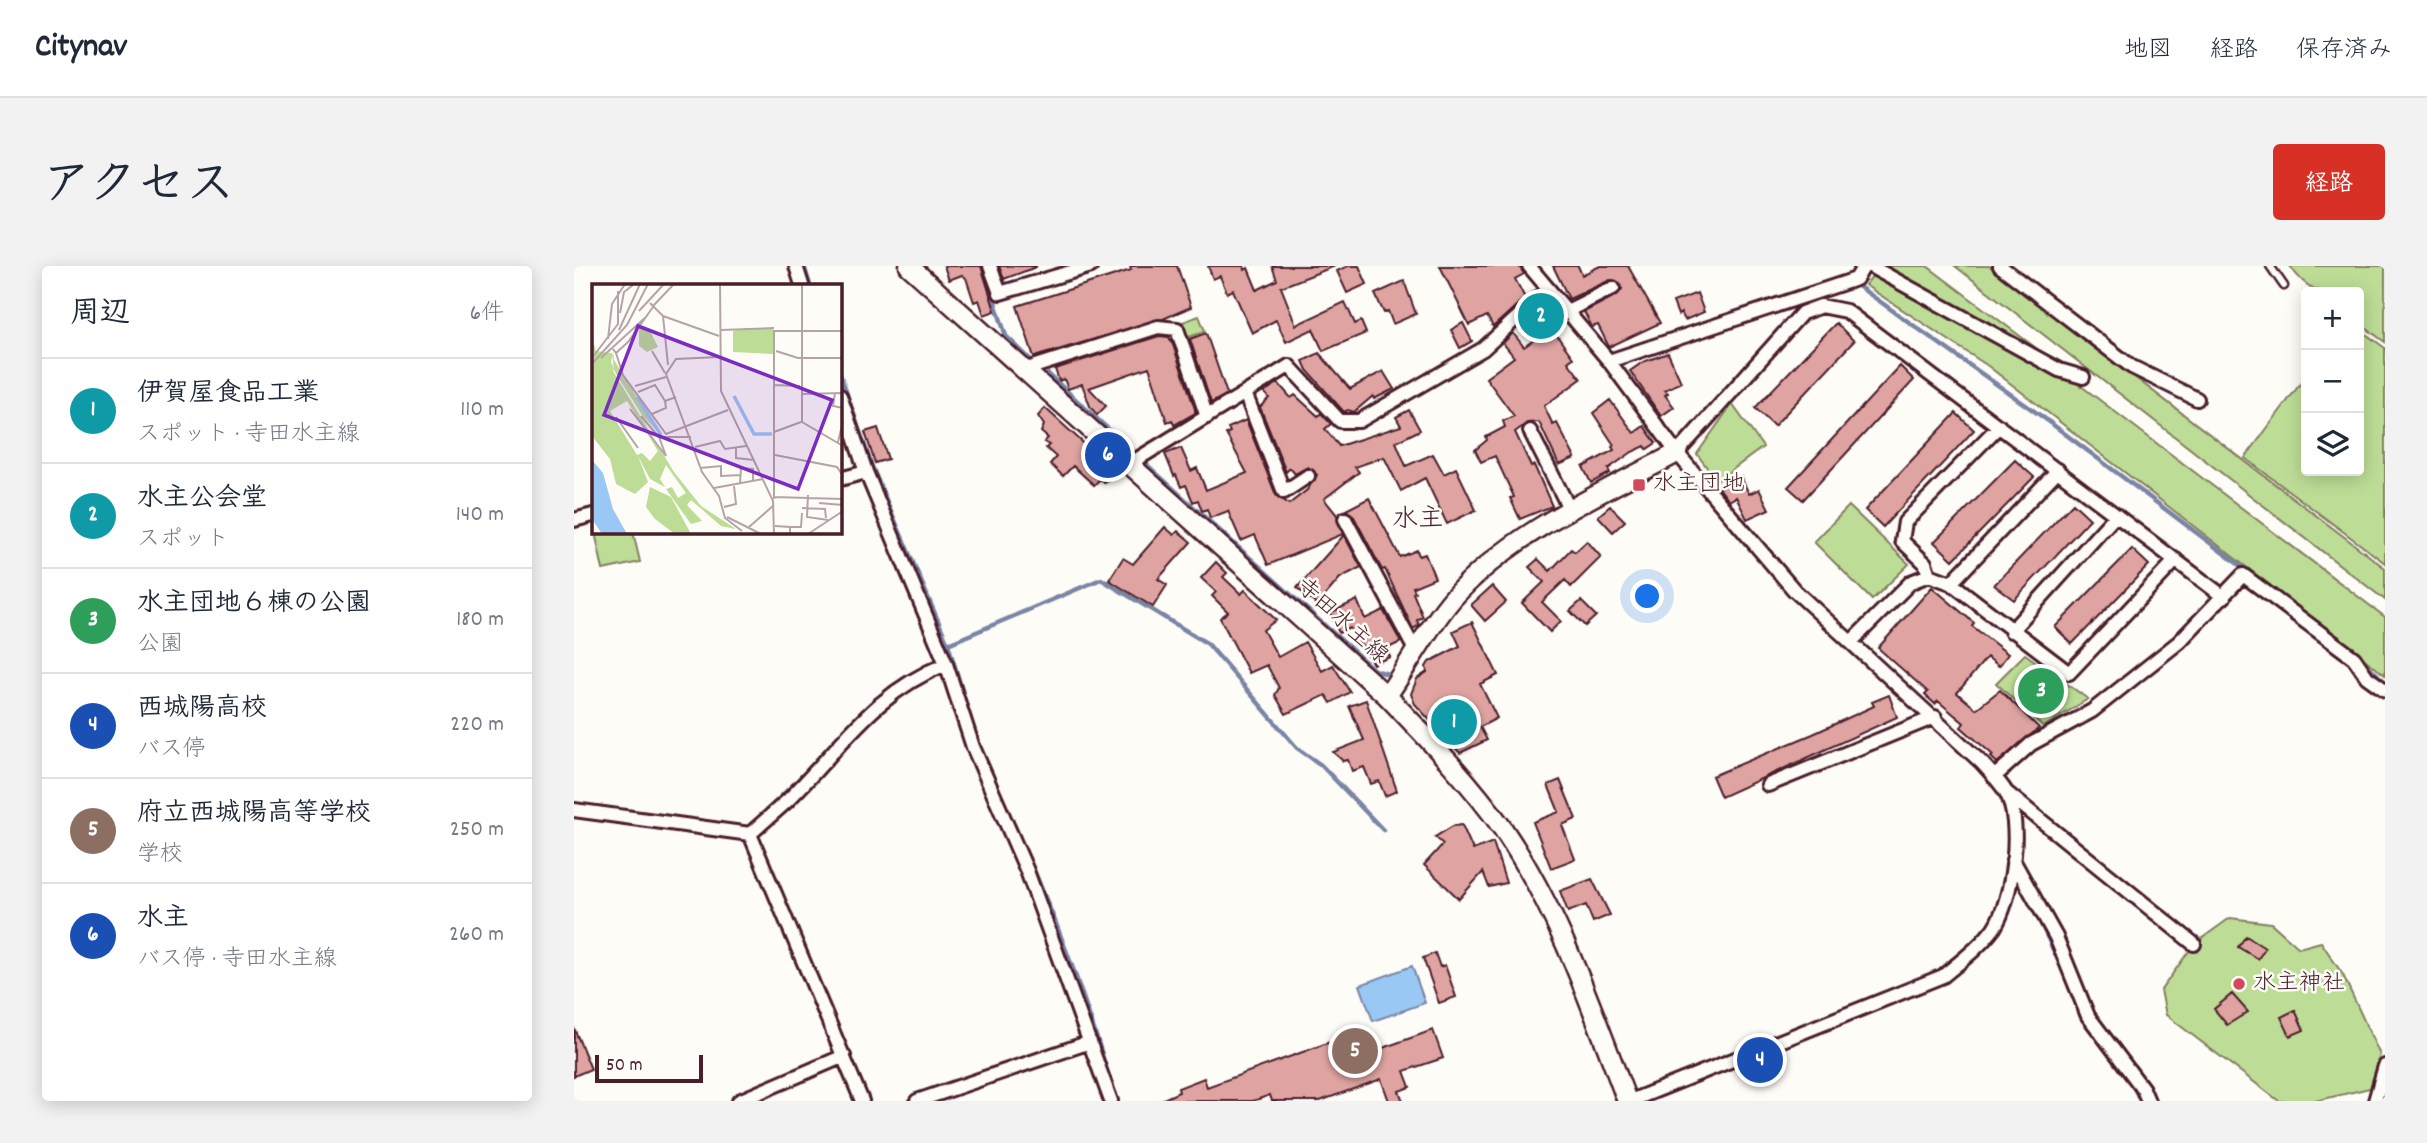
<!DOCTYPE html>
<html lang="ja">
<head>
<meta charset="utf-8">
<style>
  :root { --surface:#fff; --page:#f2f2f3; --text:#1f2937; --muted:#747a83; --line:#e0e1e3; --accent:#d93025 }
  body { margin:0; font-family:Dekko,"Klee One",sans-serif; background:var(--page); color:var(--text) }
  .controls { position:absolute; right:21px; top:21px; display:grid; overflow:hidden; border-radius:7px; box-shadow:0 4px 18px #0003 }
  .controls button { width:63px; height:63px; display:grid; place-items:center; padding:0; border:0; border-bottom:2px solid var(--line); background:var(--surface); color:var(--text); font:35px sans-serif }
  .scale { position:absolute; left:21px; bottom:18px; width:108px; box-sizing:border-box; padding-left:7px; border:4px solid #4a1f2b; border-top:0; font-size:19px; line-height:24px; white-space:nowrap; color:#4a1f2b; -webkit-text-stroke:5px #fdfcf7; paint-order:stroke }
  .you { position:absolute; left:1074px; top:331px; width:24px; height:24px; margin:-18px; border:5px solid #fff; border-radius:50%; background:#1a73e8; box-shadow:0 0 0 10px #1a73e833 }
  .badge { display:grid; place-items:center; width:46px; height:46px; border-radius:50%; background:var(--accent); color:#fff; font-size:23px; font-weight:700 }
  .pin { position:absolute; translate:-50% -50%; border:4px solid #fff; box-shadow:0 2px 7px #0006 }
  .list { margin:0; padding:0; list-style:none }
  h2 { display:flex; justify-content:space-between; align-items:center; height:91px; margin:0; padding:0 28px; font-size:30px }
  h2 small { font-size:23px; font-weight:400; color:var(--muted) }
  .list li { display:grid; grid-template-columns:46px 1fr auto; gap:21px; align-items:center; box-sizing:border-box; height:105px; padding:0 28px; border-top:2px solid var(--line) }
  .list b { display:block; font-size:26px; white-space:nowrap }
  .list p { margin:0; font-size:23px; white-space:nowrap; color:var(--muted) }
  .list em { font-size:23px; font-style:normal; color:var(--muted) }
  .icon { flex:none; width:38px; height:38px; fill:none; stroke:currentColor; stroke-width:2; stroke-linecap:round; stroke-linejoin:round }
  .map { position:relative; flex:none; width:1811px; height:835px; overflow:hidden; border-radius:7px }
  header { display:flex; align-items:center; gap:42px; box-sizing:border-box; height:98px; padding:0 35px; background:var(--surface); border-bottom:2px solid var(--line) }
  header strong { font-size:33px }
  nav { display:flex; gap:38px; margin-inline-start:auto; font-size:24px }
  .intro { display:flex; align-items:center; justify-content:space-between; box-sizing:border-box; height:168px; padding:0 42px }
  h1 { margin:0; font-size:49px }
  .button { padding:18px 32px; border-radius:7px; background:var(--accent); color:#fff; font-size:24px; font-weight:700 }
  main { display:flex; gap:42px; padding:0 42px }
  aside { flex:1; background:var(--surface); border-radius:7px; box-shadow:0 4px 18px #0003 }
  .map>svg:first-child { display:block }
</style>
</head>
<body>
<header>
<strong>Citynav</strong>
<nav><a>地図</a><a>経路</a><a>保存済み</a></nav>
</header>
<div class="intro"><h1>アクセス</h1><a class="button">経路</a></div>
<main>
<aside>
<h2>周辺<small>6件</small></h2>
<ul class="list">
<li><span class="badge" style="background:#0f9aa8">1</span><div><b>伊賀屋食品工業</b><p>スポット · 寺田水主線</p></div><em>110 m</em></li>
<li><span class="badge" style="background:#0f9aa8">2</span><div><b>水主公会堂</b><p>スポット</p></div><em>140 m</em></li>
<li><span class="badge" style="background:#2e9e5b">3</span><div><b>水主団地６棟の公園</b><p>公園</p></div><em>180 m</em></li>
<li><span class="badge" style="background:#1a4fb4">4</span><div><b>西城陽高校</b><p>バス停</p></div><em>220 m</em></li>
<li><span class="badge" style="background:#8d6e63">5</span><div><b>府立西城陽高等学校</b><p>学校</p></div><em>250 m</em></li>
<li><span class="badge" style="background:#1a4fb4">6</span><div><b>水主</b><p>バス停 · 寺田水主線</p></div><em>260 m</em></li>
</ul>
</aside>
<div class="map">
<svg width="1811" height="835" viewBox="0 0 1811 835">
  <rect width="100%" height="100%" fill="#fdfcf7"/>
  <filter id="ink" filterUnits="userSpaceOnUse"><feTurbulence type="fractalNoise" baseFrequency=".0143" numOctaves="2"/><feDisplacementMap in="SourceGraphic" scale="14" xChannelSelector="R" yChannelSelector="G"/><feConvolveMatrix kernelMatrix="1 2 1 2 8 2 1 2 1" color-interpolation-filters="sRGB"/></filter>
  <g filter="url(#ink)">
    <path fill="#bddd96" stroke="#847e60" stroke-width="2" d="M1308,0h45l109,82z
      M1381,0h34l396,302v32z
      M1716,0h95v76l-26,-19v-31c-34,0 -48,5 -69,-26z
      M1301,7l201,109 309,235v58l-397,-309 -123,-81z
      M625,50l6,15 -18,7 -7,-15z
      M1785,63l26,19v215l-140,-105 61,-82v95h53z
      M1158,138l31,43 -46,34 -20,-27z
      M1275,240l60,58 -37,36 -58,-58z
      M21,266h38l7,30 -37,8z
      M1451,388l63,45 -45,28 -47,-44z
      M1656,652l41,5 28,25 22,-6 22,33 37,80 -10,33 -55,13h-36l-113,-86 -5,-25 33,-46z"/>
    <path fill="#9ac8f5" stroke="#7a84a4" stroke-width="2" d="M838,700l13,37 -52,18 -13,-36z"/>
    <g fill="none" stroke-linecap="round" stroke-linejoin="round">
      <path stroke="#7a84a4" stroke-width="4.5" d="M230,0l6,19
        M409,0l23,70 25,24
        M1284,20l186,132 206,155
        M266,108l32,93 76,177 27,89
        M474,108l86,79 7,-3
        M573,199l227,205 14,4
        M374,378l153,-65 107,65 89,104 24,17 62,65
        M1785,391l26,25
        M348,403l17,-10
        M294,442l17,-15
        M188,549l49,-48
        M438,555c39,84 72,172 98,260
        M1444,615l6,12
        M1462,647l30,64
        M1497,723l10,28 38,50
        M1559,819l7,16"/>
    </g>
    <path fill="#dfa4a1" stroke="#4a1f2b" stroke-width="2" d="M370,0h37l14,45 -11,4 -5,-15 -5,2 -8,-24 -4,-3 -13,5z
      M425,0h37v1l-32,12z
      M556,0h47l14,41 -28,12 -129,38 -17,-51 114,-36z
      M634,0h36l1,4 3,-2 9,22 20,-10 -5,-14h63l-54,21 15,38 49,-23 10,22 6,-3 5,12 -43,18 -10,-22 -27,13 -10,-22 -24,13 -19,-43 -6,3 -7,-17 -7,3z
      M774,0h11l8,18 -20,9 -10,-22z
      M866,0h79l5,8 -9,5 10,19 -32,29 -6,-11 -18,9z
      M979,0h25l4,9 18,-9h28l32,57 -51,24 -11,-22 -6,2 -8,-15 33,-17 5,-6 -2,-5 -10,-4 -41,19z
      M830,15l12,33 -23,10 -5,-13 -4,2 -9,-19z
      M1123,27l7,19 -19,8 -4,-7 -3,2 -5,-13z
      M971,38l13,16 -8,6 23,32 -5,4 13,17 -37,27 9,19 4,-2 18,35 -16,7 -20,-43 -12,1 -12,9 16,34 3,-1 18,41 -32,13 -10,-21 4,-1 -19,-41 -14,6 -6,-12 12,-10 -1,-3 19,-10 -2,-6 11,-5 -28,-38 28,-21 -11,-14 10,-10 11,14 18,-13 -12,-16z
      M889,57l9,18 -12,7 -9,-18z
      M1262,57l18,18 -80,85 -19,-18z
      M632,67l21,61 -16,9 -21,-64z
      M585,70l10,1 4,8 22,64v4l-21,12 -2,-5 -5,2 -18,-55 -60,21 17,18 -9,9 -7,-9 -8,-22 -14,5 -4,-10 -5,2 -4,-12z
      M745,87l31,36 33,-18 11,18 -20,10 -1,-3 -19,16 -6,-2 -4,2 -37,-42 -4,-9z
      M1094,87l13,29 -16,8 3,3 -3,2 9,12 -13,9 -31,-45 13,-9z
      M1326,100l14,14 -111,120 -15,-13z
      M704,117l13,15 4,-3 23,21 3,-3 10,11 -6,5 14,17 62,-20 -5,-9 13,-7 11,20 -24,12 10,24 27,-12 11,20 12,-6 20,42 -29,14 -22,-46 -24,13 -17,-34 -29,10 4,5 -35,27 13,16 6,19 -75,31 -13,-30 -14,6 -13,-30 -18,7 -3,-9 -5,2 -4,-11 -5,2 -7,-17 -5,2 -5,-12 -2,1 -9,-22 16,-6 10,23 6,-3 9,22 41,-17 -21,-39 4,-2 -2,-4 18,-8 30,75 13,9 18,-14 10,-15 -9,-8 -13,7 -5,-6 -4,4 -26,-65 9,-9 -5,-6z
      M1036,134l24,33 10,-7 12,17 -9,6 -2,-3 -13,6 -24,17 2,4 -19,10 -8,-16 31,-17 -2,-3 2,-2 -21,-32z
      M471,142l70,64 -10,11 -5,-4 -6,6 -21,-19 -10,10 -13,-12 6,-7 -10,-9 3,-3 -5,-3 4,-4 -7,-6 3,-7 -6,-9z
      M1382,147l18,17 -91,97 -18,-17z
      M304,162l10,31 -13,4 -10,-31z
      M1441,194l19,17 -81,83 -19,-18z
      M1167,211l8,17 10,-5 10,20 -22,10 -11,-22 -7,4 -10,-13z
      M795,232l31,59 17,-7 2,6 6,-2 10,24 -22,9 2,5 -2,1 10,24 -6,3 2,5 -6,4 -28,-60 -3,1 -29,-55 -7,-5z
      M1499,237l17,16 -76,81 -20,-15z
      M1036,240l15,15 -12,11 -15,-16z
      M591,261l9,8 4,-4 13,11 -33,37 9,6 -14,22 -44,-27 14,-22 10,6z
      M770,269l17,32 -21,11 -23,27 -20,-17z
      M1013,275l14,16 -30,30 -6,-7 -23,22 19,19 -11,11 -28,-29 22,-21 -15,-15 9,-8 12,12 21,-22 4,3z
      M1558,283l17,16 -77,79 -17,-17z
      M642,296l11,11 -4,4 18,17 4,-4 31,30 -13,10 15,27 27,-15 17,29 11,-6 17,27 -19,11 -5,-8 -40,19 -11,-19 4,-7 -12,-23 -18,8 -29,-55 8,-6 -16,-16 4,-4 -15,-14z
      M918,320l14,16 -21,19 -14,-16z
      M1358,321l42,36 -2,3 36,28 -9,12 -12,-9 -30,36 19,16 24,-19 39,38 -42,35 -6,-6 2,-2 -32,-28 3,-4 -26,-22 -3,3 -10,-9 3,-3 -50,-44z
      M783,334l8,19 18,-9 18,32 -15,7 4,8 -17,7 -23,-36 -11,5 -9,-20z
      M1007,335l15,15 -11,10 -15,-15z
      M898,356l26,53 -18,9 17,34 -17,9 7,13 -27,13 -45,-49 -4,-10 6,-15 10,-7 -1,-5 3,-5 31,-16 -7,-15z
      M1315,429l8,22 -176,80 -9,-21 101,-42 61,-28 -2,-4z
      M792,434l31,91 -12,5 -6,-15 -8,3 -7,-17 -12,4 -4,-11 -5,1 -10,-9 31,-12 -15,-34z
      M986,514l16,39 -14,6 13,34 -24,9 -18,-46 26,-10 -11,-27z
      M888,559l11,25 20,-8 13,41 -17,4 -6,-15 -24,27 -35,-34 19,-21 -8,-7 18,-11z
      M1018,613l18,36 -17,7 -7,-17 -18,7 -8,-21z
      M1672,670l19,12 -7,11 -20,-12z
      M861,687l5,14 5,-2 11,32 -17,6 -16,-45z
      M1658,728l16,18 -21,13 -13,-16z
      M1721,744l9,20 -14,6 -9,-19z
      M0,762l17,41 -17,7z
      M859,764l10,28 -39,13 6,16 -11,4 4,10h-14l-8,-22 -61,22h-48l-2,-6 -17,6h-94l20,-9 -1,-4 26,-10 3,9 123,-45 8,22z"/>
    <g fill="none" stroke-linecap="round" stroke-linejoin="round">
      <g stroke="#4a1f2b" stroke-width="11">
        <path id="lane" d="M1696,0l14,20"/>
      </g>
      <g stroke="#4a1f2b" stroke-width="18">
        <path id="street" d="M222,0l6,19
          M416,0l10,27 91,-27
          M955,0l80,95 68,92 117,137 188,173c8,9 18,19 24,29 17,31 7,107 -12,136 -14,19 -33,33 -51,48l-313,125
          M1296,0l189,104 24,7
          M1426,0l132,101 65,32
          M991,46l48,-24
          M1035,95l247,-82 8,-13
          M450,104l134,-43 19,2 30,88
          M671,127l39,99 24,-16
          M266,130l26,76 80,192 27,83 54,124 84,230
          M956,165l40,79
          M1103,187l125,-140 19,-7 25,5 378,286
          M557,197l158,-97 51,55h19l124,-72 63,-58
          M266,213l26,-7
          M771,253l71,133
          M0,254l19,-5
          M1355,309l-4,-12 -23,-22 3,-19 94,-96
          M1377,317l107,-113
          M1437,365l105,-116
          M1278,375l59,-59 18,-7 22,8 118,90 107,-113
          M1420,511l37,-33 61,-33 87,-69 64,-67 111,83 13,19 18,13
          M1194,519l167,-68
          M1433,527l187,151
          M0,544l176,24 112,267
          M176,568c12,-11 25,-22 37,-33 54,-53 86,-108 159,-137
          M1439,594l43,77 32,79 55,73 5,12
          M165,835l105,-45
          M343,835l173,-59
          M1801,835l10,-35"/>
      </g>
      <g stroke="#4a1f2b" stroke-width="23">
        <path id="secondary" d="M335,0l478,430c41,43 82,85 116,133 56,82 89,180 124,272
          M813,430c22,-32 41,-69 66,-98 59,-66 147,-104 224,-145"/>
      </g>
      <use href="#lane" stroke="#fdfcf7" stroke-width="6"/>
      <use href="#street" stroke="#fdfcf7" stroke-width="12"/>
      <use href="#secondary" stroke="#fdfcf7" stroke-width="18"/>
    </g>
  </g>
  <g fill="#d1495b" stroke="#fdfcf7" stroke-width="2.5">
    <rect x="1058" y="212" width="14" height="14" rx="3.5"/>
    <circle cx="1665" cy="718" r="7"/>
  </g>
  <g text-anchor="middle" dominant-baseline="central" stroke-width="5" stroke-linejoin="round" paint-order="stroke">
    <g font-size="23" fill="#4a1f2b" stroke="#fdfcf7" text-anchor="start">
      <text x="1079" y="219">水主団地</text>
      <text x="1679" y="718">水主神社</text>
    </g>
    <g font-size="23" fill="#4a1f2b" stroke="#fdfcf7">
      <text transform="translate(767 356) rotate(42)">寺田水主線</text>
    </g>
    <g font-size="26" fill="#4a1f2b" stroke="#fdfcf7">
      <text x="844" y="254">水主</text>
    </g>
  </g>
  <g transform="translate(18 18)">
    <rect width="250" height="250" fill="#fdfcf7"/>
    <path d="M47,44l10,1 9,18 -11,5 -8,-6zM154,44l27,1v25l-40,-2v-21zM0,54l4,13 16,2 2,19 -4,-6 64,106 27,34 35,23 -15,-3 -30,-26 -4,5 15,16 -11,3 -25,-35 6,-2 6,11 8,-5 -20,-28 -6,14 5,8 -15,-8 -12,-23 10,26 -13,12 -19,-10 -6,-25 -18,-23zM35,117l31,50 -8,10 -8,-8 -5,2 -27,-44zM21,68l1,8 46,74 -18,-19 -26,-41 -5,-12zM58,203l21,10 20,37h-16l-20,-15 -9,-12z" fill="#bddd96" fill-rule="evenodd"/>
    <path d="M0,176l11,13 10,36 14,25h-25l-10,-15z" fill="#9ac8f5"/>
    <path fill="none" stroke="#9ac8f5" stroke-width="3.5" d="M142,112l20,38h18M45,113l24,38"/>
    <path fill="none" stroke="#b5a4a5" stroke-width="2" d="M128,0l1,107 52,110 1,33M210,0v138l41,24M58,19l13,13 5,49M61,22l21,-22M47,27l25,-27M28,29l4,-21 9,-7M71,32l56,20M27,46l21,-46M129,46l53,-2M182,46v169M182,47h69M16,55l4,-35 13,-20M21,65l3,4 12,-11 25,-35M60,67l13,22M184,67l22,7h45M24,69l7,22 43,59 62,-24M127,73l-43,2 -10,15 36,98 17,24 6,22 17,13M0,74l26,-34v-33M9,74l46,-42M0,80l35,-39 21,-41M182,101l26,1M43,102l31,-9M46,108l17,-7 10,16 11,-4M243,109l-2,13 10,2M209,110l42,-1M38,125l36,47 -7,-19 -18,-21M60,130l14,-6 -1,-7M24,133l22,31M182,148l27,-10M67,153h32M246,158l5,-21M103,163l25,-6 5,8 21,-3M144,163v11l18,2M183,171l62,12 6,9M108,184l21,-2v10l20,-1M148,200l1,-16 12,1v12M122,204l49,-9M216,211l-1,22 21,3M182,213l69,2M227,219l24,2M132,223l12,-3 -2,-18M210,224l23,1 1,9M135,233l34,17M183,242l15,1v7M157,243l25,-22M198,243h11l1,-14M216,250l35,-23"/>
    <path fill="#7b2cbf" fill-opacity="0.15" stroke="#7b2cbf" stroke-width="3.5" d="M46,42l194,74 -34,89 -194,-74z"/>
    <rect width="250" height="250" fill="none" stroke="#4a1f2b" stroke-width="3.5"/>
  </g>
</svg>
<div class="controls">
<button>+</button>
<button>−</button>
<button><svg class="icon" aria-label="layers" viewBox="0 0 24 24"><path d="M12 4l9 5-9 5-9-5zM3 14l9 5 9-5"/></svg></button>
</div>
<div class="scale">50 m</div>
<div class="you"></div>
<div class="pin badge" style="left:880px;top:456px;background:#0f9aa8">1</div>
<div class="pin badge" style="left:967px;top:50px;background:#0f9aa8">2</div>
<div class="pin badge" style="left:1467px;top:425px;background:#2e9e5b">3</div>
<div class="pin badge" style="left:1186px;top:794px;background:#1a4fb4">4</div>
<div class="pin badge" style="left:781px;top:785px;background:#8d6e63">5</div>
<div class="pin badge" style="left:534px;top:189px;background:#1a4fb4">6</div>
</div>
</main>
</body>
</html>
